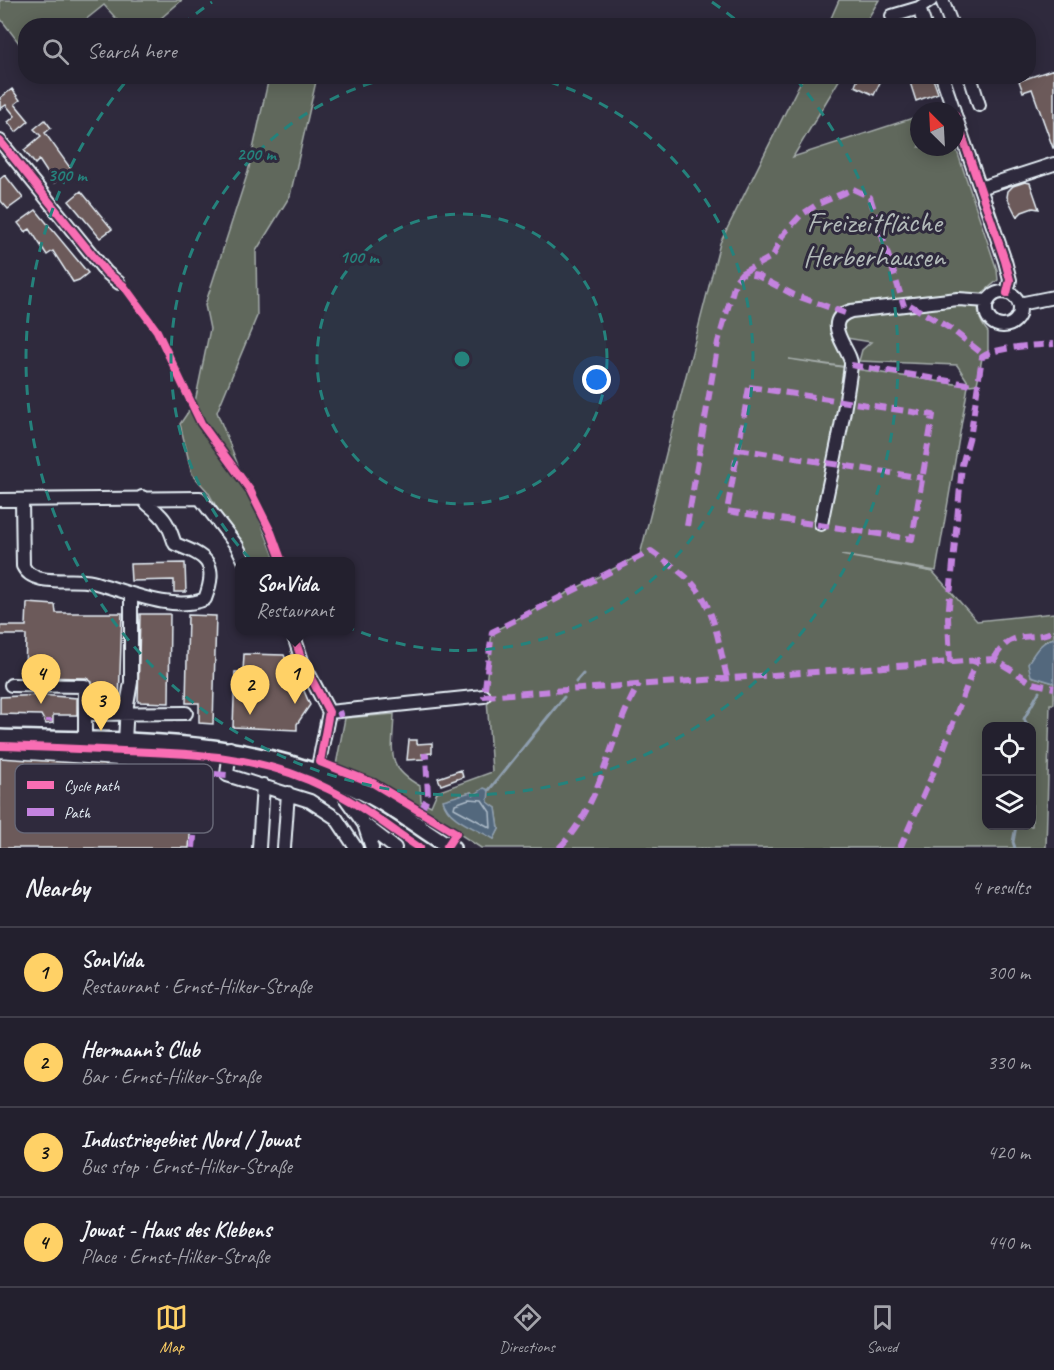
<!DOCTYPE html>
<html lang="en">
<head>
<meta charset="utf-8">
<style>
  :root { --surface:#23202e; --page:#2b2836; --text:#f1f3f6; --muted:#a3a3aa; --line:#403e4a; --accent:#ffd166 }
  body { margin:0; font-family:Caveat,sans-serif; background:var(--page); color:var(--text) }
  .controls { position:absolute; right:18px; bottom:18px; display:grid; overflow:hidden; border-radius:12px; box-shadow:0 3px 15px #0003 }
  .controls button { width:54px; height:54px; display:grid; place-items:center; padding:0; border:0; border-bottom:2px solid var(--line); background:var(--surface); color:var(--text); font:30px sans-serif }
  .compass { position:absolute; left:910px; top:102px; width:54px; height:54px; border-radius:50%; background:var(--surface); box-shadow:0 3px 15px #0003; rotate:336deg }
  .you { position:absolute; left:597px; top:380px; width:21px; height:21px; margin:-15px; border:4px solid #fff; border-radius:50%; background:#1a73e8; box-shadow:0 0 0 9px #1a73e833 }
  .badge { display:grid; place-items:center; width:39px; height:39px; border-radius:50%; background:var(--accent); color:#111; font-size:20px; font-weight:700 }
  .pin { position:absolute; translate:-50% -50px; filter:drop-shadow(0 2px 3px #0008) }
  .pin::after { content:''; position:absolute; top:32px; width:21px; height:18px; background:inherit; clip-path:polygon(0 0,100% 0,50% 100%) }
  .popup { position:absolute; left:235px; top:557px; width:120px; height:78px; box-sizing:border-box; display:grid; place-content:center; border-radius:12px; background:var(--surface); filter:drop-shadow(0 2px 4px #0005); font-size:20px; white-space:nowrap; color:var(--muted) }
  .popup b { font-size:22px; color:var(--text) }
  .popup::after { content:''; position:absolute; left:50%; top:100%; margin-left:-12px; border:12px solid transparent; border-top-color:var(--surface) }
  .list { margin:0; padding:0; list-style:none }
  h2 { display:flex; justify-content:space-between; align-items:center; height:78px; margin:0; padding:0 24px; font-size:26px }
  h2 small { font-size:20px; font-weight:400; color:var(--muted) }
  .list li { display:grid; grid-template-columns:39px 1fr auto; gap:18px; align-items:center; box-sizing:border-box; height:90px; padding:0 24px; border-top:2px solid var(--line) }
  .list b { display:block; font-size:22px; white-space:nowrap }
  .list p { margin:0; font-size:20px; white-space:nowrap; color:var(--muted) }
  .list em { font-size:20px; font-style:normal; color:var(--muted) }
  .icon { flex:none; width:33px; height:33px; fill:none; stroke:currentColor; stroke-width:2; stroke-linecap:round; stroke-linejoin:round }
  .map { position:relative; flex:none; width:1054px; height:848px; overflow:hidden }
  .search { position:absolute; background:var(--surface); box-shadow:0 3px 15px #0003; left:18px; right:18px; top:18px; height:66px; display:flex; align-items:center; gap:15px; box-sizing:border-box; padding:0 21px; border-radius:24px; color:var(--muted); font-size:22px }
  .sheet { height:438px; background:var(--surface) }
  nav { display:flex; justify-content:space-around; align-items:center; box-sizing:border-box; height:84px; border-top:2px solid var(--line); background:var(--surface); font-size:16px; color:var(--muted) }
  nav a { display:grid; justify-items:center; gap:3px }
  nav .on { color:var(--accent) }
  .map>svg:first-child { display:block }
</style>
</head>
<body>
<div class="map">
<svg width="1054" height="848" viewBox="0 0 1054 848">
  <rect width="100%" height="100%" fill="#2f2a3d"/>
  <filter id="ink" filterUnits="userSpaceOnUse"><feTurbulence type="fractalNoise" baseFrequency=".0167" numOctaves="2"/><feDisplacementMap in="SourceGraphic" scale="12" xChannelSelector="R" yChannelSelector="G"/><feConvolveMatrix kernelMatrix="1 2 1 2 8 2 1 2 1" color-interpolation-filters="sRGB"/></filter>
  <g filter="url(#ink)">
    <path fill="#61685b" stroke="#a4acaa" stroke-width="1.5" fill-rule="evenodd" d="M0,0h182l-29,25h-31l-18,-20 -25,20 -53,1 -1,25 -25,-33z
      M839,0h40l-15,25h-36z
      M269,77h48l-27,119 -34,55 1,65 -40,96 59,149h-23l-12,-20 -15,-17 -18,-32 -16,-18 -12,-50 15,-22 15,-73 -5,-24 43,-133z
      M803,77h38l-48,80 126,-41v31l36,-2 42,125 1,10 -19,16c-2,15 -1,24 9,36v25l-6,1 -5,26 -7,1 -13,-20 -98,-4 3,-11 9,-8 -37,-6 13,31 -58,-8 179,27 -32,185 -95,-16 92,17 44,49 77,-8v25l-9,3 -14,35 23,7v21h-4l-4,144h-565l-81,-53 -64,-30 9,-47 49,-4c-1,37 -10,52 26,72l1,15 10,5 6,-14 55,-20 -6,-88 6,-52 148,-77 80,-312zM986,726h46v100h-46zM471,792l25,16 3,21 -5,10 -20,-12 -30,-27z"/>
    <path fill="#52677d" stroke="#8e9eae" stroke-width="1.5" d="M1054,638v45l-23,-7 -3,-13c7,-11 12,-21 26,-25z
      M484,788l5,2 -1,12 8,6 3,21 -5,10c-16,-10 -47,-19 -51,-39l28,-8 3,3z"/>
    <g fill="none" stroke-linecap="round" stroke-linejoin="round">
      <path stroke="#acbac7" stroke-width="1.5" d="M469,799l13,1 8,12 1,16 -37,-20 1,-4z"/>
      <path stroke="#8e9eae" stroke-width="3" d="M576,682l7,-8
        M1028,726l-4,-7 15,-27
        M489,790l75,-93
        M1015,848l-2,-6 3,-16"/>
    </g>
    <path fill="#6c5a5a" stroke="#e8f1f8" stroke-width="1.5" d="M1054,69v79h-1l-21,-59 -9,3 -4,-11z
      M859,76h24l-9,19 -19,-9z
      M908,76h24l6,17 -22,8z
      M12,89l8,11 -5,4 14,17 -13,11 -8,-10 7,-6 -9,-11 -6,4v-11z
      M45,120l6,8 -6,5 26,36 -17,14 -15,-23 -4,4 -11,-14 17,-14 -7,-7z
      M5,175l18,23 -15,11 -8,-9v-21z
      M1025,182l5,1 9,26 -6,-1 -11,4 -5,5 -10,-20 1,-6 5,-5z
      M81,191l31,38 -12,9 -31,-37z
      M36,210l52,63 -9,7 -6,2 -20,-31 -6,4 -17,-26 -5,3 -7,-9z
      M185,563l1,29h-12v-12l-43,1 -1,-17z
      M27,603l28,2 1,8h66l-3,89 -26,-1 -1,-19 -6,-4 -61,-1 1,-42h-26v-9h26z
      M140,614h30l-1,89 -31,-1z
      M188,615l28,1 -3,108 -14,-1v-20h-13z
      M244,654l40,1 10,23 4,-1 12,28 -13,19v6l-64,-3 2,-55h8z
      M41,695l36,3v17h-24v8l-7,1 -5,-9 -41,-1v-17z
      M409,740h8v4l15,-1v10l-10,1 1,5 -16,1z
      M0,758l195,13 -6,77h-189z
      M461,770l2,7 -22,8 -3,-7z"/>
    <g fill="none" stroke-linecap="round" stroke-linejoin="round">
      <g stroke="#e8f1f8" stroke-width="16">
        <path id="minor" d="M942,0l10,26
          M892,16l27,-8
          M925,26l-6,-18 12,-8
          M942,76l12,35
          M970,76l9,29
          M955,115l50,146 5,19 -3,13
          M0,141l106,131 13,11
          M980,188l74,-24
          M986 309a17 17 0 1 1 34 0a17 17 0 1 1-34 0Z
          M1019,304l35,-7
          M0,500l200,-2 37,48 8,16
          M22,500l1,66c10,22 50,11 69,16 31,8 82,31 113,17 14,-37 1,-43 -30,-55 -4,-11 -7,-22 -16,-30 -6,-7 -12,-8 -17,-17
          M821,524c10,-52 24,-106 30,-159 2,-13 -33,-44 0,-54l107,-12 30,2
          M292,630l10,31 27,51 -12,60
          M11,685l74,1v54
          M329,712l155,-16
          M86,714l100,-1
          M125,741l2,-36 4,-23v-87
          M230,748l-3,27 83,26 26,17 20,30
          M346,799l18,25 8,24
          M364,824l31,24
          M259,848l4,-63
          M284,848l4,-55"/>
      </g>
      <g stroke="#e8f1f8" stroke-width="20">
        <path id="major" d="M0,738c127,4 250,-4 367,56 30,15 56,37 85,54"/>
      </g>
      <use href="#minor" stroke="#2f2a3d" stroke-width="12"/>
      <use href="#major" stroke="#2f2a3d" stroke-width="15"/>
      <path stroke="#c483df" stroke-width="6" stroke-dasharray="12 6" stroke-linecap="butt" d="M742,273l31,-17 9,-20 19,-21 17,-11 35,-15 17,8 34,109
        M910,305l41,24 33,26
        M851,365l128,21
        M749,387l184,28 -21,124 -185,-28z
        M738,449l185,29
        M687,526l31,-184 18,-62 6,-7 16,3 36,19 51,18
        M994,659c19,-33 34,-16 60,-28
        M950,663l-2,-45 14,-153 9,-33 11,-75c12,-10 56,-12 72,-13
        M727,677c-7,-26 -11,-61 -27,-84 -12,-18 -31,-29 -49,-42l-159,81 -8,64 510,-37 38,24 22,5
        M339,711l2,6
        M49,719v3
        M421,811l7,-15 -2,-40h-4
        M195,824l18,1
        M193,848l7,-75 27,2
        M559,848c45,-46 49,-111 80,-164
        M900,848l42,-95 34,-92"/>
      <g stroke="#2f2a3d" stroke-width="11">
        <path id="cycleway" d="M955,115l50,146 5,19 -3,13
          M0,141l106,131 18,14 33,45 44,92 49,67 21,42 11,30
          M292,630l10,31 27,51 -9,50 53,21 83,50 -10,15
          M0,746c41,1 82,3 123,5 71,2 141,5 205,38 34,16 61,39 92,59"/>
      </g>
      <use href="#cycleway" stroke="#f96db3" stroke-width="8"/>
    </g>
  </g>
  <circle cx="462" cy="359" r="145" fill="#25827c" fill-opacity=".12"/>
  <g fill="none" stroke="#25827c" stroke-width="3" stroke-dasharray="10 8">
    <circle cx="462" cy="359" r="145"/>
    <path d="M532 77A291 291 0 1 1 392 77"/>
    <path d="M182 25A436 436 0 0 1 212 2M712 2A436 436 0 0 1 742 25M796 79A436 436 0 1 1 128 79"/>
  </g>
  <g text-anchor="middle" dominant-baseline="central" stroke-width="6" stroke-linejoin="round" paint-order="stroke">
    <g font-size="30" fill="#b2bab9" stroke="#2f2a3d">
      <text x="874" y="222">Freizeitfläche<tspan x="874" dy="34">Herberhausen</tspan></text>
    </g>
  </g>
  <rect x="15" y="764" width="198" height="69" rx="9" fill="#2f2a3d" stroke="#666675" stroke-width="1.5"/>
  <rect x="27" y="781" width="27" height="8" fill="#f96db3"/>
  <rect x="27" y="808" width="27" height="8" fill="#c483df"/>
  <g font-size="16" fill="#e8f1f8">
    <text x="64" y="791">Cycle path</text>
    <text x="64" y="818">Path</text>
  </g>
  <circle cx="462" cy="359" r="9" fill="#25827c" stroke="#2f2a3d" stroke-width="3"/>
  <g font-size="18" text-anchor="middle" font-weight="bold" fill="#25827c" stroke="#2f2a3d" stroke-width="6" stroke-linejoin="round" paint-order="stroke">
    <text x="256" y="160">200 m</text>
    <text x="67" y="181">300 m</text>
    <text x="359" y="263">100 m</text>
  </g>
</svg>
<div class="controls">
<button><svg class="icon" aria-label="locate" viewBox="0 0 24 24"><circle cx="12" cy="12" r="6"/><path d="M12 2v4M12 18v4M2 12h4M18 12h4"/></svg></button>
<button><svg class="icon" aria-label="layers" viewBox="0 0 24 24"><path d="M12 4l9 5-9 5-9-5zM3 14l9 5 9-5"/></svg></button>
</div>
<svg class="compass" viewBox="-18 -18 36 36"><path d="M0-13l5 13h-10z" fill="#e53935"/><path d="M0 13l5-13h-10z" fill="#a3a3aa"/></svg>
<div class="you"></div>
<div class="pin badge" style="left:295px;top:704px">1</div>
<div class="popup"><b>SonVida</b>Restaurant</div>
<div class="pin badge" style="left:250px;top:715px">2</div>
<div class="pin badge" style="left:101px;top:731px">3</div>
<div class="pin badge" style="left:41px;top:704px">4</div>
<div class="search"><svg class="icon" aria-label="search" viewBox="0 0 24 24"><circle cx="10" cy="10" r="6"/><path d="M15 15l6 6"/></svg>Search here</div>
</div>
<section class="sheet">
<h2>Nearby<small>4 results</small></h2>
<ul class="list">
<li><span class="badge">1</span><div><b>SonVida</b><p>Restaurant · Ernst-Hilker-Straße</p></div><em>300 m</em></li>
<li><span class="badge">2</span><div><b>Hermann’s Club</b><p>Bar · Ernst-Hilker-Straße</p></div><em>330 m</em></li>
<li><span class="badge">3</span><div><b>Industriegebiet Nord / Jowat</b><p>Bus stop · Ernst-Hilker-Straße</p></div><em>420 m</em></li>
<li><span class="badge">4</span><div><b>Jowat - Haus des Klebens</b><p>Place · Ernst-Hilker-Straße</p></div><em>440 m</em></li>
</ul>
</section>
<nav>
<a class="on"><svg class="icon" aria-label="map" viewBox="0 0 24 24"><path d="M3 6l6-2 6 2 6-2v14l-6 2-6-2-6 2zM9 4v14M15 6v14"/></svg>Map</a>
<a><svg class="icon" aria-label="directions" viewBox="0 0 24 24"><path d="M12 3l9 9-9 9-9-9zM9 14v-3h6M13 9l2 2-2 2"/></svg>Directions</a>
<a><svg class="icon" aria-label="saved" viewBox="0 0 24 24"><path d="M7 4h10v16l-5-4-5 4z"/></svg>Saved</a>
</nav>
</body>
</html>
